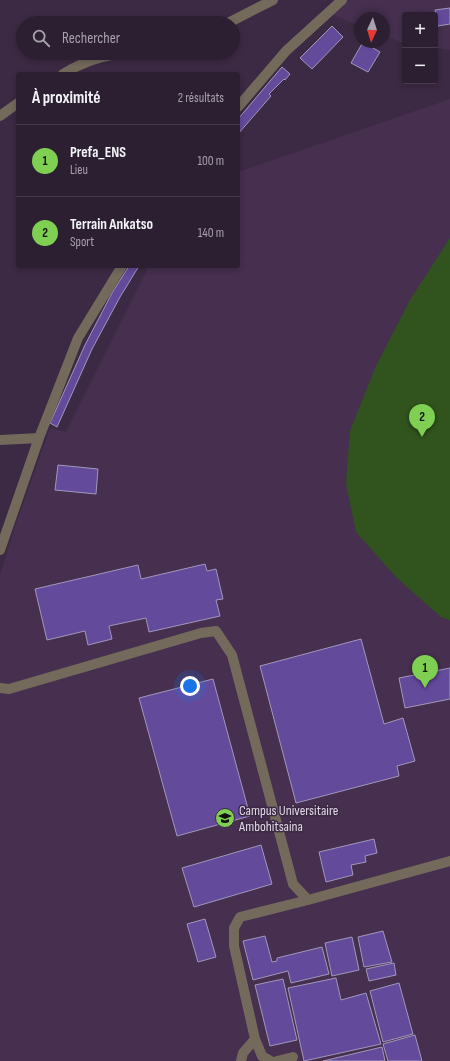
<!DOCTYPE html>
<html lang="fr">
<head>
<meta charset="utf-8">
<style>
  :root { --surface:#2d1f32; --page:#35273a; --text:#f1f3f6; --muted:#a7a2ac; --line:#483d4d; --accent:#7fd052 }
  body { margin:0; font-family:"Sofia Sans Condensed",sans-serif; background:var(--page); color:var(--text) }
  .controls { position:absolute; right:12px; top:12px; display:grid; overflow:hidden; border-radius:4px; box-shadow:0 2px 6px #0003 }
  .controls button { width:36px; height:36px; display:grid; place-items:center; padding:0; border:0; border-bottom:1px solid var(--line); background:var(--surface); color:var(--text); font:20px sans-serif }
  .compass { position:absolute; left:354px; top:12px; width:36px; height:36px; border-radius:50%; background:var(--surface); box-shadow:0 2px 6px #0003; rotate:184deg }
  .you { position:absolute; left:190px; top:686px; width:14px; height:14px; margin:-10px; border:3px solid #fff; border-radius:50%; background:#1a73e8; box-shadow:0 0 0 6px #1a73e833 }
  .badge { display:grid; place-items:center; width:26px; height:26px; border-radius:50%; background:var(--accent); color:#111; font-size:13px; font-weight:700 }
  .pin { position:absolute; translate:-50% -33px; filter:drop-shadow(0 1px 2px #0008) }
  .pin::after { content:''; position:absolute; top:21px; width:14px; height:12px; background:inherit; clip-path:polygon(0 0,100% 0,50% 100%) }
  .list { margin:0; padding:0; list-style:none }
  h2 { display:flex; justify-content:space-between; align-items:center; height:52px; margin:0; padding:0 16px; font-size:17px }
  h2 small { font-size:13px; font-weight:400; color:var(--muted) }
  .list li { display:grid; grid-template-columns:26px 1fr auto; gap:12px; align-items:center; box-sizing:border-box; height:72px; padding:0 16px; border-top:1px solid var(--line) }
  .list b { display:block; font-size:15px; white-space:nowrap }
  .list p { margin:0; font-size:13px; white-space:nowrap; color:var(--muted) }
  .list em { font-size:13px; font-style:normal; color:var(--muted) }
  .icon { flex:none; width:22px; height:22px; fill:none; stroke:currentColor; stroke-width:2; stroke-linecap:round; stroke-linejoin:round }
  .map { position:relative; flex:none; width:450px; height:1061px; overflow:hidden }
  .search { position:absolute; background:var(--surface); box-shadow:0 2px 6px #0003; left:16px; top:16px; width:224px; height:44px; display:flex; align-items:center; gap:10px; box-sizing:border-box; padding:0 14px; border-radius:22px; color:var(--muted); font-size:15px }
  .panel { position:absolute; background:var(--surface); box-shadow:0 2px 6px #0003; left:16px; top:72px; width:224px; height:196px; border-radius:4px }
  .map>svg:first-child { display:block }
</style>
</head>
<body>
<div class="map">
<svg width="450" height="1061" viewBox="0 0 450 1061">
  <rect width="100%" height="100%" fill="#3c2943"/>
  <path fill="#462f4f" d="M341,0h109v50l-15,-2v-33h-30v29l-21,-9v-17h-24v8l-32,-13z
    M450,99v962h-450v-486l15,-49 35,-98 16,4 83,-166h89v-94z"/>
  <path fill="#31541e" d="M450,238v382l-9,-3 -45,-40 -40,-45 -10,-48 4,-53 26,-65 34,-66z"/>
  <path fill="#644a9b" stroke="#a098bb" d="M450,8v16l-12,2 -3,-16z
    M332,26l11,11 -31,32 -12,-11z
    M363,42l17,10 -12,20 -17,-9z
    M282,67l8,7 -5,6 -1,-1 -15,15 2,2 -33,38v-15z
    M129,266h10l-19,31 -28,52 -35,78 -7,-4 35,-78 27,-52z
    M58,465l40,4 -2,25 -41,-4z
    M205,564l2,7 9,-2 7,30 -7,1 4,16 -71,16 -3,-14 -37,8 3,13 -24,6 -3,-14 -38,9 -12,-51 103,-24 3,14z
    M361,639l23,85 19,-6 12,43 -18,5 2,10 -103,27 -36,-137z
    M450,668v31l-45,9 -6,-30z
    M213,679l37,137 -73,20 -38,-138z
    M374,839l3,14 -12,3 1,6 -15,3 2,10 -27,7 -7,-30z
    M261,845l11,39 -78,23 -12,-39z
    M205,919l11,38 -18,5 -11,-38z
    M383,931l9,31 -28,5 -6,-30z
    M265,936l7,26 5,-1v-3l45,-11 7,27 -38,9 -3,-12 -35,9 -10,-39z
    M352,937l7,33 -27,6 -7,-33z
    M394,963l2,12 -27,6 -3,-12z
    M336,978l5,22 25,-7 15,51 -77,17 -16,-73z
    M283,979l14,61 -27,6 -15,-61z
    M399,983l14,51 -30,8 -13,-51z
    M415,1035l7,26h-34l-5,-17z
    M382,1047l3,14h-62z"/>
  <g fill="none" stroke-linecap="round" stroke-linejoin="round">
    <path stroke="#736a5c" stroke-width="10" d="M228,23l45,-23
      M63,74c18,-11 41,-19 62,-21
      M238,107l48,-56 56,-51
      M0,116l18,-13
      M0,440l39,-2
      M0,550l39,-112 39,-100 44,-72
      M0,688l9,1 192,-56 15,-2 16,24 61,229 15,16
      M241,1061l2,-8 12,-14
      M271,1061l-9,-5 -7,-17 -21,-93v-18l6,-11 68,-17 142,-39
      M277,1061l16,-4"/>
  </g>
  <defs>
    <g id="university-disc" transform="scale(1)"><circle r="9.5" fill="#7fd052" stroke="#3c2943"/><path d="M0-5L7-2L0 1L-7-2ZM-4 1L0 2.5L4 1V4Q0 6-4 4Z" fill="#111"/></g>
  </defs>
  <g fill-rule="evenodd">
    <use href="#university-disc" x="225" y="818"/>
  </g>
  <g text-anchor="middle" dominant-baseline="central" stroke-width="3" stroke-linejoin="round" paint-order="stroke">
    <g font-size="14" fill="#e0d4e5" stroke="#3c2943" text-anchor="start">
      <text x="239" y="810">Campus Universitaire<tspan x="239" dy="16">Ambohitsaina</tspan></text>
    </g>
  </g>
</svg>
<div class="controls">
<button>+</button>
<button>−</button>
</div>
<svg class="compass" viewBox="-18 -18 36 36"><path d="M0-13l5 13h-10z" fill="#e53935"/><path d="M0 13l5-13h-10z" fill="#a7a2ac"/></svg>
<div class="you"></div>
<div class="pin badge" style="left:425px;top:688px">1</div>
<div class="pin badge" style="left:422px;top:437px">2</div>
<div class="search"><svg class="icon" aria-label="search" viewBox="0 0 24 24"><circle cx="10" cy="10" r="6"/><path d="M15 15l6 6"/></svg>Rechercher</div>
<section class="panel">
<h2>À proximité<small>2 résultats</small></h2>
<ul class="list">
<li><span class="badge">1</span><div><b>Prefa_ENS</b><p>Lieu</p></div><em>100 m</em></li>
<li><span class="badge">2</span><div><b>Terrain Ankatso</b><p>Sport</p></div><em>140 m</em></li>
</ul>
</section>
</div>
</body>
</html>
